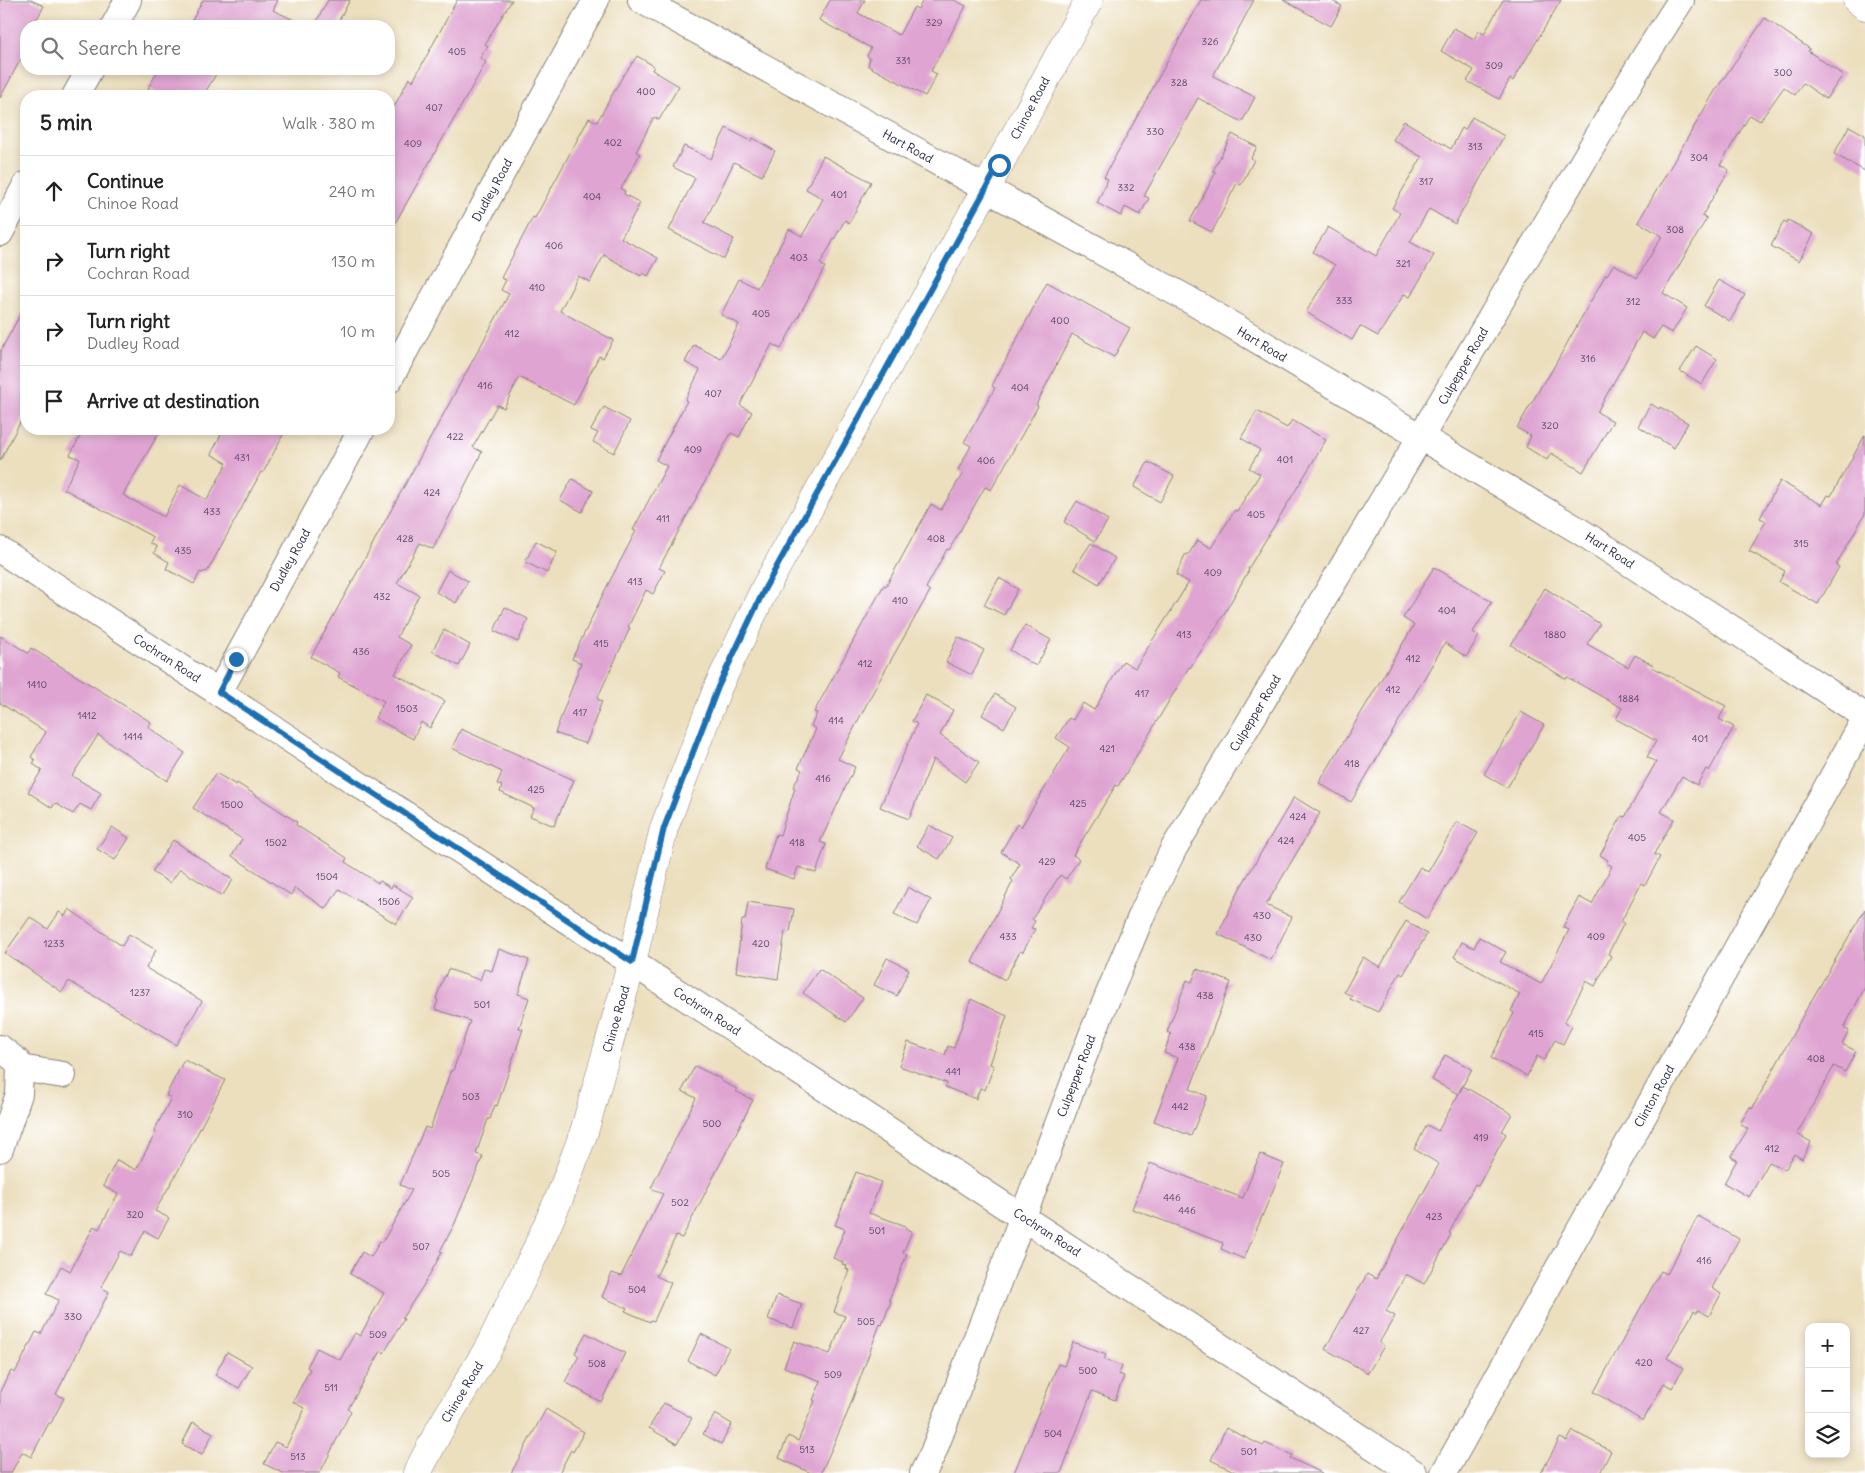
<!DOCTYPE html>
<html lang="en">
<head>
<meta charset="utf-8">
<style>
  :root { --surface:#fff; --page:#f2f2f2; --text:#222; --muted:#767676; --line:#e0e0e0 }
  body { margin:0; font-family:Delius,sans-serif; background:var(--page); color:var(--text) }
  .controls { position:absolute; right:15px; bottom:15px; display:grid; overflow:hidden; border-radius:10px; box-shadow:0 2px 8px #0003 }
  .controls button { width:45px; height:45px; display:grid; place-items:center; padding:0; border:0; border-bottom:1px solid var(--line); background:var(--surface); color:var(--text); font:25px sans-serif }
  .stop { position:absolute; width:15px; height:15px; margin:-11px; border:4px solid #1f6fb2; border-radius:50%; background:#fff }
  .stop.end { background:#1f6fb2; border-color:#fff; box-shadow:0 1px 5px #0008 }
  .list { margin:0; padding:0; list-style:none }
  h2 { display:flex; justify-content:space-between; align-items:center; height:65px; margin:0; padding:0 20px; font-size:21px }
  h2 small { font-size:16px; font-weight:400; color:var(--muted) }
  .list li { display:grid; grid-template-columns:32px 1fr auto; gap:15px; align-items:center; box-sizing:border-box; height:70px; padding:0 20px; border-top:1px solid var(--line) }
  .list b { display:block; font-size:19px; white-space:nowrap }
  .list p { margin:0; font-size:16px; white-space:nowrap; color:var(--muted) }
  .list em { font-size:16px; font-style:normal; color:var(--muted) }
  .icon { flex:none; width:28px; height:28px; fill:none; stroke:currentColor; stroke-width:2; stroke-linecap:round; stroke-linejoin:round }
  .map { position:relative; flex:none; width:1865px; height:1473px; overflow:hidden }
  .search { position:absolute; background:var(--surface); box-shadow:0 2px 8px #0003; left:20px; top:20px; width:375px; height:55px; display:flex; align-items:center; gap:12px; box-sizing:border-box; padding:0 18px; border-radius:20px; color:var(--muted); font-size:19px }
  .panel { position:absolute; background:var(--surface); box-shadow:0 2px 8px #0003; left:20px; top:90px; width:375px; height:345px; border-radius:20px }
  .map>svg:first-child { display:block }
</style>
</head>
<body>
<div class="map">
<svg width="1865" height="1473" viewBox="0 0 1865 1473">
  <rect width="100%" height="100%" fill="#fff"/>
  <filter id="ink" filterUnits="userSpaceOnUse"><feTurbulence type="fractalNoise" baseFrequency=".02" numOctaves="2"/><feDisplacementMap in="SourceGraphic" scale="10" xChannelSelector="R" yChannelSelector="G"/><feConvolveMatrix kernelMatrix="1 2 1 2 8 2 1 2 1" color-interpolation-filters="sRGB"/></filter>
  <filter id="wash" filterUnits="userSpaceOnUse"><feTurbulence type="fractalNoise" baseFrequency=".0096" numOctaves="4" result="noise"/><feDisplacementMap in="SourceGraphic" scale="20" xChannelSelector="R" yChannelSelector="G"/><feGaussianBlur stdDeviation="1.12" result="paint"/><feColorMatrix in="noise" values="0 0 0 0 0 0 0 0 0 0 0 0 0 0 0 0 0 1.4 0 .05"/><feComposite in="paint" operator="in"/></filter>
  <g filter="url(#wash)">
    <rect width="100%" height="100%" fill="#ecdfbe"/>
    <g id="blocks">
      <path fill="#dfa4d2" d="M0,0h31l13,6 -11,20h-7v23l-26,49z
        M203,0h75l-5,10 33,16h-117z
        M328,0h22l-14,26h-22z
        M457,0h55l-27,44 3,2 -8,12 6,4 -97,172v-117l20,-39 4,3z
        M830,0h35l-7,13 41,22 15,-28 4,2 5,-9h31l12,6 -35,65 6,3 -12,22 -57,-30 2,-8 -3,-2 4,-8 -52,-28z
        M1201,0h53l-41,76 42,21 -13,25 -44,-24 -54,98 5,2 -9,17 -15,-8 -4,9 -24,-13 11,-24 -4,-2z
        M1283,0h47l12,6 -11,20z
        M1503,0h58l-48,81 -3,-2 -11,20 -32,-18 7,-11 -33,-19 13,-23 20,11 5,-8 5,3z
        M1765,18l45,31 -2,2 35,24 -17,24 -23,-16 -8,12 -11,-8 -24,34 -10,-6 -30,50 9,5 -27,46 5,2 -44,75 24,15 -15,25 -11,-6 -8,12 -11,-7 -45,80 16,9 -30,51 -32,-19 -4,7 -21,-13 5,-11 -14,-8 29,-50 1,1 59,-105 1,1 7,-11 23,14 25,-42 -24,-14 77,-131z
        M637,56l17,10 -2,4 27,16 -20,34 -5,-3 -18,35 4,2 -19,35 4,2 -1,3 16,9 -19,35 37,20 -10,18 -5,-3 -2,3 -37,-21 -14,27 -12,-6 -18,35 53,29 -10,18 -4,-2 -25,49 -55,-28 -15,31 -7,-3 -24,42 9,5 -49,97 -13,-6 -23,40 22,12 -22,42 14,8 -16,29 50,27 -15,27 -9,-6 -8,17 -38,-21 9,-17 -46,-24 2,-4 -29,-16 198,-363 -8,-4 5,-10 -5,-2 32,-61 2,1 54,-100 8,4 27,-48h1z
        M159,69h60l-16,27h-42l-13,-8z
        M1472,117l32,19 -49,88 -26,-15 -19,33 24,13 -24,42 -6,-3 -26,42 -18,-10 -8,14 -46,-28 29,-47 -22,-13 15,-25 48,29 24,-43 -8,-5 30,-51 -29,-17 11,-19 47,28 11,-21 3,2z
        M1849,126l16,9v36l-31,-17z
        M726,128l25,13 2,-3 22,13 -13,25 -28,-14 -30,61 30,16 -10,20 -55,-29 26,-52 -22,-11 11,-21 27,13z
        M1232,134l25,13 -6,11 3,2 -13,25 -4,-2 -25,49 -22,-11 26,-49 -3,-1z
        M823,156l48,26 -22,41 -4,-3 -25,44 5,3 -44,82 -9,-5 -32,61 12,7 -13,25 -8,-4 -72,135 6,3 -12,23 -7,-4 -18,37 2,1 -33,71 5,2 -16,43 -31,-11 26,-70 -9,-4 32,-67 32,-61 -3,-1 34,-64 -11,-6 31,-59 -2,-1 15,-30 -15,-8 9,-17 27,14 18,-35 -18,-9 18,-36 18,9 32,-59 13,7 21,-37 -17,-10z
        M1788,220l26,14 -15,27 -28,-15 13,-25 3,2z
        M1719,280l26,15 -15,26 -26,-15z
        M1047,282l83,46 -16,29 -42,-23 -36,71 2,1 -47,84 -6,-3 -36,63 -2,-1 -21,39 4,3 -56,99 -36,69 17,8 -35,75 6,2 -10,29 -18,-6 -4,12 -29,-10 11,-35 4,1 15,-47 -2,-1 9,-17 -4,-2 18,-39 -5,-3 6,-13 -3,-1 70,-127 2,1 45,-82 10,6 22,-37 -5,-3 13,-24 -7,-4 31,-54 -3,-2z
        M26,304v107l-26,50v-109z
        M1696,346l21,13 -15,25 -22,-13z
        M1651,404l8,5 1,-2 28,16 -14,25 -36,-22z
        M604,407l26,14 -16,32 -21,-11 5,-9 -7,-3z
        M1257,411l30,17 5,-8 34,20 -78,129 1,1 -32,56 -27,42 -1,-1 -61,103 -10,16 -2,-1 -43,70 6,4 -13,20 -6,-4 -28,44 3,2 -4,7 4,1 -12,23 -3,-1 -15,29 -33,-18 41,-81 -2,-2 9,-15 -19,-12 16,-28 4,3 49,-80 -14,-9 13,-20 4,2 10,-17 11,7 29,-49 12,7 54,-86 -13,-7 9,-20 4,-1 8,-14 14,8 24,-38 2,1 23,-37 -11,-6 11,-18 -19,-12z
        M84,429h77l-38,66 41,22 16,-32 27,15 20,-37 -16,-9 13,-25h62l-23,44 -2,-1 -54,100 -2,-1 -2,2 -3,-1 -6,12 -28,-15 3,-7 -15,-9 3,-6 -7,-4 3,-6 -89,-48 16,-30 -10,-4z
        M1865,435v79l-29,51 3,2 -21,37 -39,-22 6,-11 -36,-20 17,-30 -6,-3 20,-37 42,24 6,-10 3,1z
        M1148,462l26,14 -14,26 -26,-15z
        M572,479l21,12 -11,21 -22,-12z
        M1077,501l31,19 -13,21 -31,-19z
        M536,541l21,11 -10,21 -22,-11z
        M1091,543l24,15 -16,26 -25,-15z
        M1434,567l58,35 -19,30 6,4 -13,21 -21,-14 -94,159 -32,-19 95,-158 -11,-7z
        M448,570l20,11 -12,22 -20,-11z
        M999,578l19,11 -14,26 -20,-10z
        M1545,588l55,36 -13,20 41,23 7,-12 18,10 -1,2 74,39 -7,13 15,8 -25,44 -3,-2 -9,16 -15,-9 -21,36 13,7 -20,35 6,3 -15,28 -4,-2 -20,39 3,1 -16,31 3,2 -16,30 -9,-5 -22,42 8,3 -9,18 -8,-4 -11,20 -7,-4 -10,20 -36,-18 23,-45 -3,-2 9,-17 -66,-37 8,-15 12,6 5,-11 27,15 -6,10 41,22 28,-54 -6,-3 16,-30 13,7 20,-38 -6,-3 2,-3 -8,-5 22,-39 3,1 31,-55 -9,-5 9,-16 -40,-22 6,-11 -55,-31 -1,2 -55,-34z
        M505,607l23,12 -10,23 -24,-11z
        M1025,625l26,15 -15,26 -26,-16z
        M444,630l26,15 -11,21 -27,-15z
        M0,636l28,17 3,-5 120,74 -3,5 37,26 -18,28 -69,-46 -26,41 29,17 -10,17 -11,-6 -7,10 -18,-11 -3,5 -24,-16 14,-22 -9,-6 2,-4 -4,-3 15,-25 -46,-29z
        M958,637l26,13 -12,25 -26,-13z
        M995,694l21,13 -12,21 -22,-13z
        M926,695l27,15 -13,25 39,27 -14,20 -32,-23 -24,60 -29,-12 37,-83 -5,-3z
        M1521,712l23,13 -37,63 -23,-14z
        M461,729l113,51 -20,46 -24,-10 4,-8 -34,-16 2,-6 -5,-2 5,-12 -50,-24z
        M216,773l20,12 1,-2 60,39 -1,3 51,33 -2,4 33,21 2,-2 11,7 2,-3 20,12 -17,27 -57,-35 -13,20 -31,-21 -4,7 -59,-39 10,-17 -49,-31z
        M1294,797l26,16 -54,92 26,12 -21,43 -53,-26 21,-44z
        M1457,822l21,11 -51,86 -28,-17 21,-35 8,5z
        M929,825l23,13 -13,21 -22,-13z
        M112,827l17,11 -14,22 -18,-11z
        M173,840l60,40 -11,16 -42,-27 -10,14 -18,-11z
        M908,887l23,13 -14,25 -23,-11z
        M748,902l46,7 -4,23 -5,-1 -7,48 -42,-7 6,-52h3z
        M69,909l53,37 7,-12 27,16 -10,18 56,33 -26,44 -107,-64 -7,11 -57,-39 25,-36 18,12 11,-17 6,4z
        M1865,909v78l-21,41 5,3 -7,13 14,7 -11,21 -11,-6 -37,68 14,8 -9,17 -8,-5 -9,16 -16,-8 -20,35 -25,-14 13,-23 -6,-3 17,-28 -8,-5 10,-17 2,2 55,-101z
        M1406,921l21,13 -24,41 -3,-2 -22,39 -28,-13 2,-3 -8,-4 19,-35 17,10z
        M499,949l30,11 -11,34 11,4 -10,30 4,1 -26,77 -2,-1 -5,14h-2l-12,35 7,2 -29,69 -14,26 2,1 -17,31 -23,35 2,1 -20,34 -3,-2 -33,58 3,2 -31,62h-37l-19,-9 11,-22 11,5 18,-36h-1l1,-3 -11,-6 17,-33 -3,-2 10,-19 23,12 15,-27 5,3 24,-43 -34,-19 12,-22 9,5 9,-16 2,2 30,-53 -12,-5 25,-58 5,2 21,-59 2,1 17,-50 -35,-12 3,-9 -2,-1 8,-22h1l3,-8 32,11 4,-11 8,2z
        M887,958l22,11 -12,27 -23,-11z
        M819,969l44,29 -17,24 -43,-29z
        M1197,969l34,13 -41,107 17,7 -16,40 -37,-15 24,-63 -14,-5 7,-19 -4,-2 20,-52 5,2z
        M971,999l36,17 -17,48 4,2 -9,24 -5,-2 -4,11 -31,-12 2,-4 -48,-17 9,-24 37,13 3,-9 6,2z
        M1445,1055l27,14 -14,25 -26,-14z
        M184,1060l41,20 -47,91 -23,40 14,7 -11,20 -13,-7 -14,25 -11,-5 -19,36 8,5 -53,102 8,4 -13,25h-2l-18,34 -9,-5 -11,21h-11v-82l11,-20 4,2 21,-41 5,2 18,-34 -13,-6 15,-28 9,5 24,-45 5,3 19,-35 -15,-8 14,-26 19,10 20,-38 -2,-1 17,-33 -5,-3z
        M695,1066l26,13v2l16,8 -2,2 18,9 -71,138 -6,-2 -20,40 15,7 -17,38 -3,-1 -1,2 -25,-11 2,-3 -25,-11 10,-24 9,3 42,-82 -12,-6 45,-90 -14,-7z
        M1463,1086l49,28 -10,17 4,3 -28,52 -3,-2 -26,49 2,1 -27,50 -18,-10 -20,37 9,5 -16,27 5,3 -16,27 -43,-24 42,-75 9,5 63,-115 -25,-15 13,-24 11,6z
        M1260,1154l24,10 -40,95 -23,-10 2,-6 -91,-34 18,-46 93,35z
        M856,1172l25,10 -12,31 37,13 -1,3 7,2 -9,22 4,1 -18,46 2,1 -9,24 -2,-1 -33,90 -26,59h-10l-32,-15 9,-22 10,5 17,-40 -2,-1 8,-19 -37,-14 10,-26 36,13 15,-38 -11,-4 15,-42 -3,-1 1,-3 -5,-2 1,-2 -10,-4 12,-29 -10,-4z
        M1698,1216l41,23 -27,49 9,6 -12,22 -11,-6 -1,3 -3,-2 -27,47 16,10 -11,20 -8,-5 -21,38 -49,-29 67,-121 6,3z
        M777,1295l25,9 -9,24 -25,-9z
        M586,1333l39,20 -24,49 -36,-20 14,-26 -4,-3z
        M701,1334l28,14 -14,27 -27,-14z
        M1073,1342l33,13 -2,5 18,6 -3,8 5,2 -9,24 -23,-9 -31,82h-47l44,-109 6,2z
        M227,1352l25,14 -13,22 -24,-13z
        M664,1403l28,15 -15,26 -28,-16z
        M546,1409l38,23 -11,20 -2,-2 -12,23h-48z
        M715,1414l17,10 -11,20 -18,-10z
        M193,1422l20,11 -11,22 -20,-11z
        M1226,1428l37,18 2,-3 27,12 -2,3 32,15h-84l-27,-13z
        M1573,1431l38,20 -11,22h-59l19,-35 7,3z"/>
    </g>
  </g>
  <g filter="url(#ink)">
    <use href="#blocks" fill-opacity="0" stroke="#87807c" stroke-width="1"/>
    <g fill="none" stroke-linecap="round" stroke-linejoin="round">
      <g stroke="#87807c" stroke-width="28">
        <path id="street" d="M641,0l545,298 392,232 156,100 131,86
          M114,26l14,-26
          M75,96l15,-27
          M0,233l26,-48
          M389,380l207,-380
          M0,550l1414,923
          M219,692l143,-263
          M0,1048l17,13 3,7 43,7
          M0,1149l19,-55 1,-26
          M923,1473l10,-20 160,-421 50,-120 31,-64 246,-410 224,-380 37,-58
          M1444,1473l421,-754"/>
      </g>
      <g stroke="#87807c" stroke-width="29">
        <path id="secondary" d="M1857,0l8,6
          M417,1473l23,-44 49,-82 48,-99 24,-54 23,-62 48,-170 32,-134 54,-141 47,-99 206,-372 118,-216"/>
      </g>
      <use href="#street" stroke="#fff" stroke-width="26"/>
      <use href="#secondary" stroke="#fff" stroke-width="28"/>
    </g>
  </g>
  <g fill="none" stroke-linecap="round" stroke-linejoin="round" filter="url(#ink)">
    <path stroke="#1f6fb2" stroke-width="6" d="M236,659l-17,33 413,270 32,-134 54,-141 47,-99 234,-423"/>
  </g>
  <g text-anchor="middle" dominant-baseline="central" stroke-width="5" stroke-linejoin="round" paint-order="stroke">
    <g font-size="10" fill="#514261">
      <text x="934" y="22">329</text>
      <text x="1210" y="41">326</text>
      <text x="457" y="51">405</text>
      <text x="903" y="60">331</text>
      <text x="1494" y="65">309</text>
      <text x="1783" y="72">300</text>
      <text x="1179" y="82">328</text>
      <text x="646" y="91">400</text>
      <text x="434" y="107">407</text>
      <text x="1155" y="131">330</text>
      <text x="613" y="142">402</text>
      <text x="413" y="143">409</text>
      <text x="1475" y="146">313</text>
      <text x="1699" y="157">304</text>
      <text x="1426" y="181">317</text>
      <text x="1126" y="187">332</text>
      <text x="839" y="194">401</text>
      <text x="592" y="196">404</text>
      <text x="1675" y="229">308</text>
      <text x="554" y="245">406</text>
      <text x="799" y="257">403</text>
      <text x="1403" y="263">321</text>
      <text x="537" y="287">410</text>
      <text x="1344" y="300">333</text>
      <text x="1633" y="301">312</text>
      <text x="761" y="313">405</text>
      <text x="1060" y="320">400</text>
      <text x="512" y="333">412</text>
      <text x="1588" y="358">316</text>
      <text x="485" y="385">416</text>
      <text x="1020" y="387">404</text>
      <text x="713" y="393">407</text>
      <text x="1550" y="425">320</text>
      <text x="455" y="436">422</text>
      <text x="693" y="449">409</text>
      <text x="242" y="457">431</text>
      <text x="1285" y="459">401</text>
      <text x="986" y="460">406</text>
      <text x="432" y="492">424</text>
      <text x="212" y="511">433</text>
      <text x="1256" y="514">405</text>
      <text x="663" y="518">411</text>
      <text x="405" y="538">428</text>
      <text x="936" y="538">408</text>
      <text x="1801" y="543">315</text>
      <text x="183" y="550">435</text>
      <text x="1213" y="572">409</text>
      <text x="635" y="581">413</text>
      <text x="382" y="596">432</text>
      <text x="900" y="600">410</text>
      <text x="1447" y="610">404</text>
      <text x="1184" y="634">413</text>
      <text x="1555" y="634">1880</text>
      <text x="601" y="643">415</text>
      <text x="361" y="651">436</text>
      <text x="1413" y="658">412</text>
      <text x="865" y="663">412</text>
      <text x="37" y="684">1410</text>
      <text x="1393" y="689">412</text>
      <text x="1142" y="693">417</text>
      <text x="1629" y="698">1884</text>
      <text x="407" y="708">1503</text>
      <text x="580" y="712">417</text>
      <text x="87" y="715">1412</text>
      <text x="836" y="720">414</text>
      <text x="133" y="736">1414</text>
      <text x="1700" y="738">401</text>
      <text x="1107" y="748">421</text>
      <text x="1352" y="763">418</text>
      <text x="823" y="778">416</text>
      <text x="536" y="789">425</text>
      <text x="1078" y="803">425</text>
      <text x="232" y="804">1500</text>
      <text x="1298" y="816">424</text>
      <text x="1637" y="837">405</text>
      <text x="1286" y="840">424</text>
      <text x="276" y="842">1502</text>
      <text x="797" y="842">418</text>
      <text x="1047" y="861">429</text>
      <text x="327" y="876">1504</text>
      <text x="389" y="901">1506</text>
      <text x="1262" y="915">430</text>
      <text x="1008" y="936">433</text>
      <text x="1596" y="936">409</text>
      <text x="1253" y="937">430</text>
      <text x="54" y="943">1233</text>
      <text x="761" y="943">420</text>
      <text x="140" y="992">1237</text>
      <text x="1205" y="995">438</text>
      <text x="482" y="1004">501</text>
      <text x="1536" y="1033">415</text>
      <text x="1187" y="1046">438</text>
      <text x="1816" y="1058">408</text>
      <text x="953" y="1071">441</text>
      <text x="471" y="1096">503</text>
      <text x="1180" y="1106">442</text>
      <text x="185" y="1114">310</text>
      <text x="712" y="1123">500</text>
      <text x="1481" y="1137">419</text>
      <text x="1772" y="1148">412</text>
      <text x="441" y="1173">505</text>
      <text x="1172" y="1197">446</text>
      <text x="680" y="1202">502</text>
      <text x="1187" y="1210">446</text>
      <text x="135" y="1214">320</text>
      <text x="1434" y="1216">423</text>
      <text x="877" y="1230">501</text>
      <text x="421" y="1246">507</text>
      <text x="1704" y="1260">416</text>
      <text x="637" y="1289">504</text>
      <text x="73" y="1316">330</text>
      <text x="866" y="1321">505</text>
      <text x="1361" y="1330">427</text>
      <text x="378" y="1334">509</text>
      <text x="1644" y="1362">420</text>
      <text x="597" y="1363">508</text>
      <text x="1088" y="1370">500</text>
      <text x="833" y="1374">509</text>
      <text x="331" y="1387">511</text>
      <text x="1053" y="1433">504</text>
      <text x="807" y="1449">513</text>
      <text x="1249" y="1451">501</text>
      <text x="298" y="1456">513</text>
    </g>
    <g font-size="12" fill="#22223b" stroke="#fff">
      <text transform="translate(1030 108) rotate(-62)">Chinoe Road</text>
      <text transform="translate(908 146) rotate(29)">Hart Road</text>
      <text transform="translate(492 190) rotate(-61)">Dudley Road</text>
      <text transform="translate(1262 344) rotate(31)">Hart Road</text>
      <text transform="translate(1463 366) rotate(-60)">Culpepper Road</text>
      <text transform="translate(1610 550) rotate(33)">Hart Road</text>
      <text transform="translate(290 560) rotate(-61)">Dudley Road</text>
      <text transform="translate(167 658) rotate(33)">Cochran Road</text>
      <text transform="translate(1255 713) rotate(-59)">Culpepper Road</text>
      <text transform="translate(707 1011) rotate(33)">Cochran Road</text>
      <text transform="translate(616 1019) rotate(-74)">Chinoe Road</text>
      <text transform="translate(1076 1076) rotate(-69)">Culpepper Road</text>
      <text transform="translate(1654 1096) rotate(-61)">Clinton Road</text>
      <text transform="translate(1047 1232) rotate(33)">Cochran Road</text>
      <text transform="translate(462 1392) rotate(-59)">Chinoe Road</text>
    </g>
  </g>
</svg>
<div class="controls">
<button>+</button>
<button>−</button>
<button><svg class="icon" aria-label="layers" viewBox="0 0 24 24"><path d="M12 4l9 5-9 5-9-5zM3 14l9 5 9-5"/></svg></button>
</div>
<div class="stop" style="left:999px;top:165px"></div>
<div class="stop end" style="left:236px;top:659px"></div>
<div class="search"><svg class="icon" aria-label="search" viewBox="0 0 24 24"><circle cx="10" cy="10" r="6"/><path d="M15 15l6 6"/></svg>Search here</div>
<section class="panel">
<h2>5 min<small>Walk · 380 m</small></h2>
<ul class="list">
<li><svg class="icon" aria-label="ahead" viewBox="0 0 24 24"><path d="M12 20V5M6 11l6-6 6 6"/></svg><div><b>Continue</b><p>Chinoe Road</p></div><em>240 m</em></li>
<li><svg class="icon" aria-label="right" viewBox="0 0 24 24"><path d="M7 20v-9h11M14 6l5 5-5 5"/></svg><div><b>Turn right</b><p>Cochran Road</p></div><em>130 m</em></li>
<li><svg class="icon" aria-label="right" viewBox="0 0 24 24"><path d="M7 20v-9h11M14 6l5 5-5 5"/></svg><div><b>Turn right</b><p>Dudley Road</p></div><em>10 m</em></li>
<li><svg class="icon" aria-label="arrive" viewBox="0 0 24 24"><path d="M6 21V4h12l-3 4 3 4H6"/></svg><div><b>Arrive at destination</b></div></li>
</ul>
</section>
</div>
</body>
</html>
